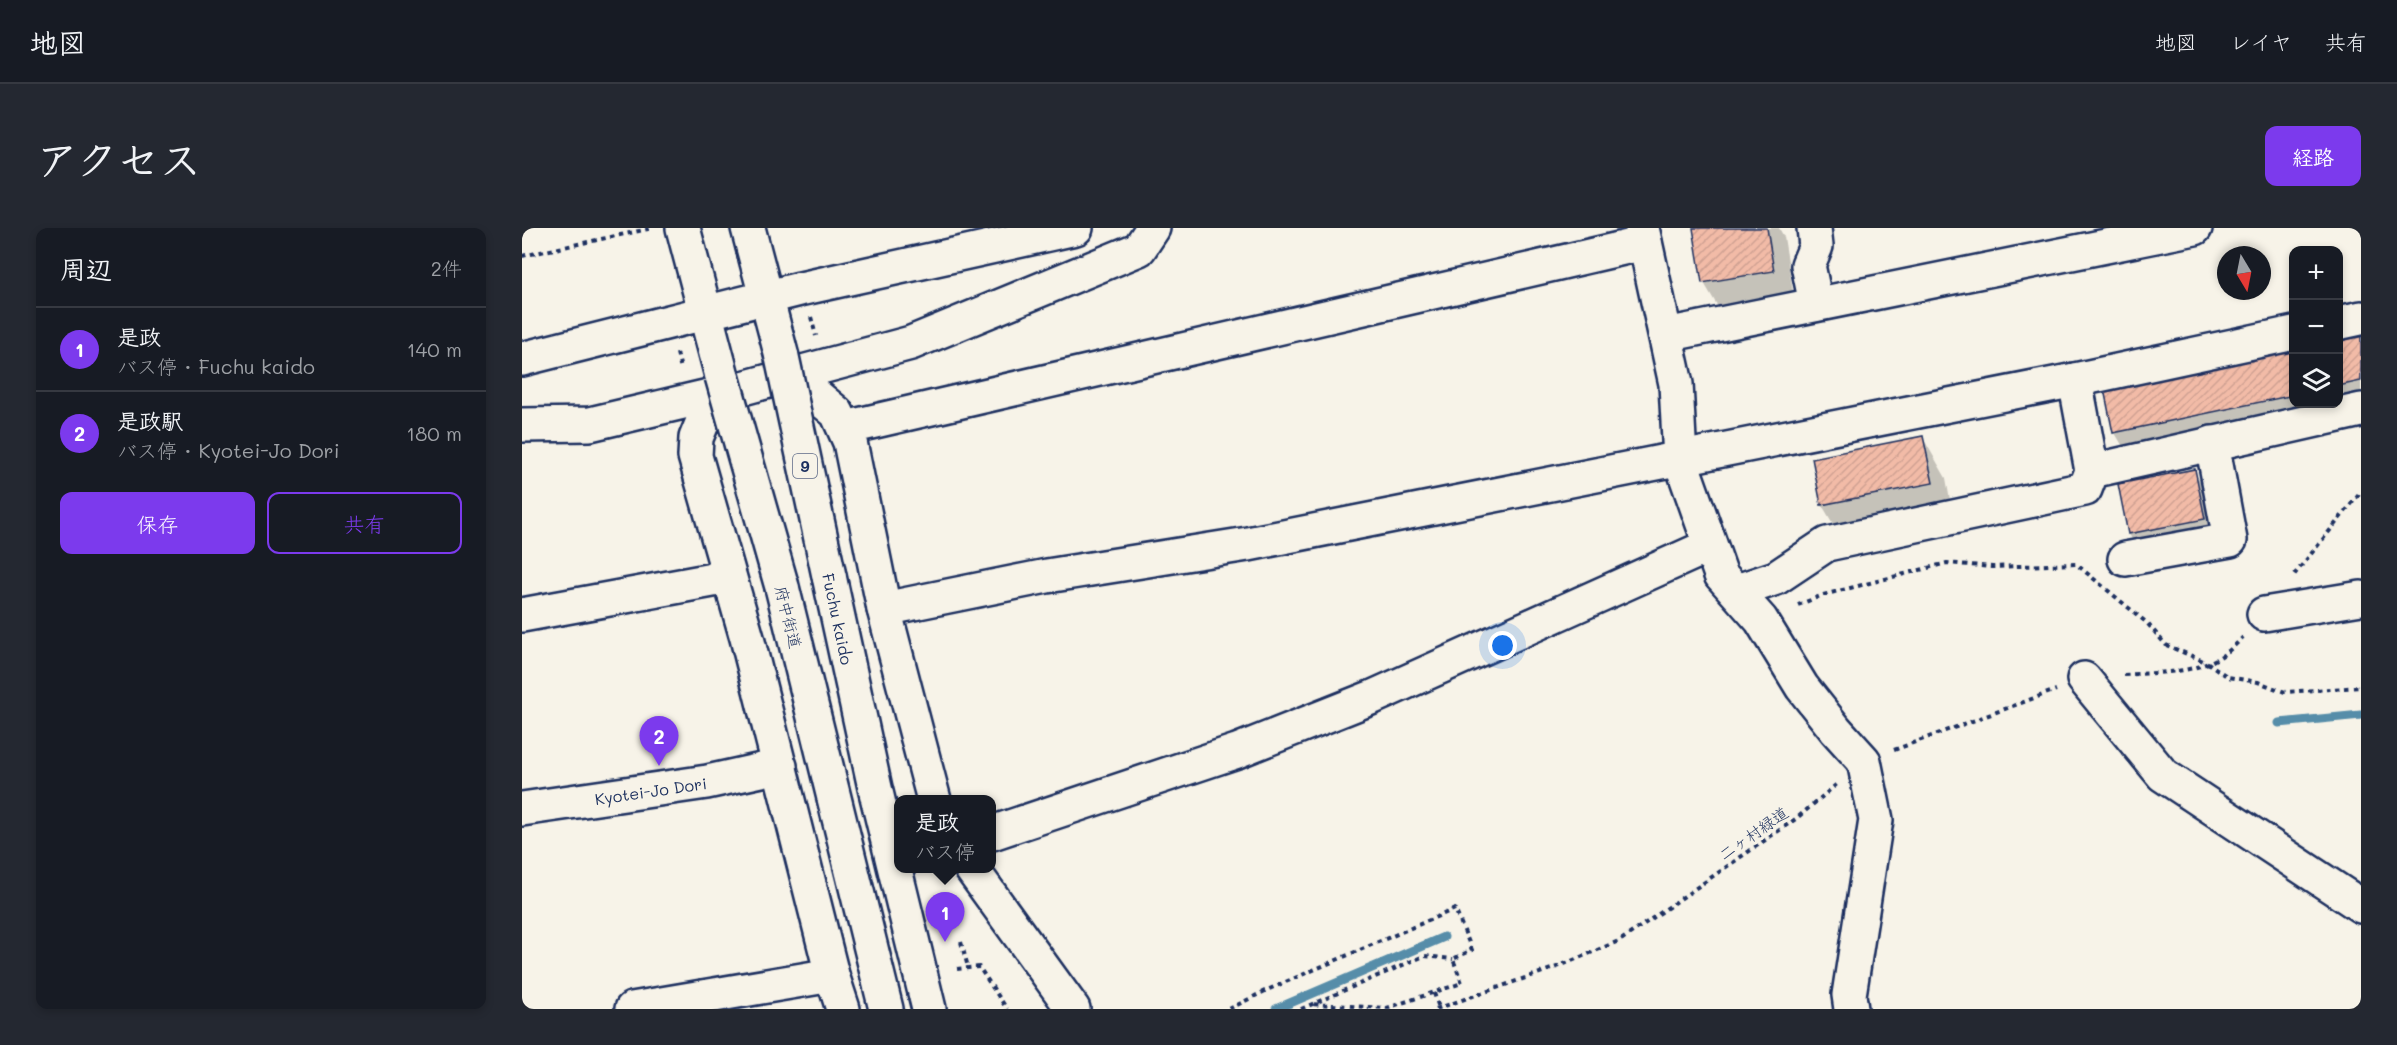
<!DOCTYPE html>
<html lang="ja">
<head>
<meta charset="utf-8">
<style>
  :root { --surface:#171b24; --page:#242831; --text:#f1f3f6; --muted:#9ea1a6; --line:#363941; --accent:#7c3aed }
  body { margin:0; font-family:Mali,"Klee One",sans-serif; background:var(--page); color:var(--text) }
  .controls { position:absolute; right:18px; top:18px; display:grid; overflow:hidden; border-radius:12px; box-shadow:0 3px 9px #0003 }
  .controls button { width:54px; height:54px; display:grid; place-items:center; padding:0; border:0; border-bottom:2px solid var(--line); background:var(--surface); color:var(--text); font:30px sans-serif }
  .compass { position:absolute; left:1695px; top:18px; width:54px; height:54px; border-radius:50%; background:var(--surface); box-shadow:0 3px 9px #0003; rotate:170deg }
  .you { position:absolute; left:981px; top:418px; width:21px; height:21px; margin:-15px; border:4px solid #fff; border-radius:50%; background:#1a73e8; box-shadow:0 0 0 9px #1a73e833 }
  .badge { display:grid; place-items:center; width:39px; height:39px; border-radius:50%; background:var(--accent); color:#fff; font-size:20px; font-weight:700 }
  .pin { position:absolute; translate:-50% -50px; filter:drop-shadow(0 2px 3px #0008) }
  .pin::after { content:''; position:absolute; top:32px; width:21px; height:18px; background:inherit; clip-path:polygon(0 0,100% 0,50% 100%) }
  .popup { position:absolute; left:372px; top:567px; width:102px; height:78px; box-sizing:border-box; display:grid; place-content:center; border-radius:12px; background:var(--surface); filter:drop-shadow(0 2px 4px #0005); font-size:20px; white-space:nowrap; color:var(--muted) }
  .popup b { font-size:22px; color:var(--text) }
  .popup::after { content:''; position:absolute; left:50%; top:100%; margin-left:-12px; border:12px solid transparent; border-top-color:var(--surface) }
  .list { margin:0; padding:0; list-style:none }
  h2 { display:flex; justify-content:space-between; align-items:center; height:78px; margin:0; padding:0 24px; font-size:26px }
  h2 small { font-size:20px; font-weight:400; color:var(--muted) }
  .list li { display:grid; grid-template-columns:39px 1fr auto; gap:18px; align-items:center; box-sizing:border-box; height:84px; padding:0 24px; border-top:2px solid var(--line) }
  .list b { display:block; font-size:22px; white-space:nowrap }
  .list p { margin:0; font-size:20px; white-space:nowrap; color:var(--muted) }
  .list em { font-size:20px; font-style:normal; color:var(--muted) }
  .actions { display:flex; gap:12px; padding:18px 24px }
  .actions a { flex:1; padding:14px 0; border:2px solid var(--accent); border-radius:12px; text-align:center; font-size:21px; color:var(--accent) }
  .actions .main { background:var(--accent); color:#fff }
  .icon { flex:none; width:33px; height:33px; fill:none; stroke:currentColor; stroke-width:2; stroke-linecap:round; stroke-linejoin:round }
  .map { position:relative; flex:none; width:1839px; height:781px; overflow:hidden; border-radius:12px }
  header { display:flex; align-items:center; gap:36px; box-sizing:border-box; height:84px; padding:0 30px; background:var(--surface); border-bottom:2px solid var(--line) }
  header strong { font-size:28px }
  nav { display:flex; gap:33px; margin-inline-start:auto; font-size:21px }
  .intro { display:flex; align-items:center; justify-content:space-between; box-sizing:border-box; height:144px; padding:0 36px }
  h1 { margin:0; font-size:42px }
  .button { padding:15px 27px; border-radius:12px; background:var(--accent); color:#fff; font-size:21px; font-weight:700 }
  main { display:flex; gap:36px; padding:0 36px }
  aside { flex:1; background:var(--surface); border-radius:12px; box-shadow:0 3px 9px #0003 }
  .map>svg:first-child { display:block }
</style>
</head>
<body>
<header>
<strong>地図</strong>
<nav><a>地図</a><a>レイヤ</a><a>共有</a></nav>
</header>
<div class="intro"><h1>アクセス</h1><a class="button">経路</a></div>
<main>
<aside>
<h2>周辺<small>2件</small></h2>
<ul class="list">
<li><span class="badge">1</span><div><b>是政</b><p>バス停 · Fuchu kaido</p></div><em>140 m</em></li>
<li><span class="badge">2</span><div><b>是政駅</b><p>バス停 · Kyotei-Jo Dori</p></div><em>180 m</em></li>
</ul>
<div class="actions"><a class="main">保存</a><a>共有</a></div>
</aside>
<div class="map">
<svg width="1839" height="781" viewBox="0 0 1839 781">
  <defs>
    <pattern id="building-hatch" width="6" height="6" patternUnits="userSpaceOnUse" patternTransform="scale(1.5)"><rect width="6" height="6" fill="#f2bba7"/><path d="M-1 1l2-2M0 6l6-6M5 7l2-2" fill="none" stroke="#cfa192"/></pattern>
  </defs>
  <rect width="100%" height="100%" fill="#f7f3e8"/>
  <filter id="ink" filterUnits="userSpaceOnUse"><feTurbulence type="fractalNoise" baseFrequency=".0167" numOctaves="2"/><feDisplacementMap in="SourceGraphic" scale="12" xChannelSelector="R" yChannelSelector="G"/><feConvolveMatrix kernelMatrix="1 2 1 2 8 2 1 2 1" color-interpolation-filters="sRGB"/></filter>
  <g filter="url(#ink)">
    <path fill="#0003" d="M1172,0h85l5,9 12,74 -69,11 -23,-39z
      M1839,109v88l-223,47 -23,-39 -9,-42 188,-40v53h44v-62z
      M1401,210l23,40 8,45 -109,21 -23,-39z
      M1672,243l23,40 10,48 -75,14 -23,-39z"/>
    <g fill="none" stroke-linecap="round" stroke-linejoin="round">
      <path stroke="#568da9" stroke-width="9" d="M1757,495l82,-8
        M754,781l168,-72"/>
    </g>
    <path fill="url(#building-hatch)" stroke="#1b2f5e" stroke-width="1.5" d="M1171,0h74l7,43 -72,12z
      M1839,108v45l-23,5v-46z
      M1772,122v45l-181,38 -9,-44z
      M1401,208l10,47 -112,22 -9,-47z
      M1673,241l10,50 -77,15 -10,-50z"/>
    <g fill="none" stroke-linecap="round" stroke-linejoin="round">
      <g stroke="#1b2f5e" stroke-width="38">
        <g id="minor">
          <path d="M1120,0l34,156 4,75 41,116 40,45 41,67 34,43 28,31 12,59 -27,175 2,14"/>
          <path d="M1292,0l2,18 -8,19 8,39"/>
          <path d="M1816,95l23,-5"/>
          <path d="M1144,107l529,-107"/>
          <path d="M0,131l278,-70 276,-61"/>
          <path d="M1553,152l17,91"/>
          <path d="M323,200l800,-185"/>
          <path d="M1603,331l105,-19 -18,-97"/>
          <path d="M1215,363l39,-13 51,-34 258,-55 7,-18 269,-61"/>
          <path d="M362,381l163,-33 201,-32 827,-164 219,-47"/>
          <path d="M1742,386l97,-16"/>
          <path d="M0,387l207,-38"/>
          <path d="M1562,451l79,96 198,131"/>
          <path id="s1" d="M0,581l185,-27 73,-16"/>
          <path d="M470,605l245,-82 136,-54 336,-151"/>
          <path d="M110,781l200,-34"/>
        </g>
      </g>
      <g stroke="#1b2f5e" stroke-width="38">
        <path id="major" d="M161,0l39,148
          M226,0l34,129
          M258,150l131,-35 228,-94 14,-21
          M0,197l68,-1 140,-33
          M307,348l46,212 54,221
          M260,359l104,422
          M449,640l102,141
          M321,781l-11,-34 -85,-337 -52,-182 1,-18 7,-17 12,-17 17,-13 48,-13 26,9 31,26 13,29 34,167 50,191"/>
      </g>
      <path stroke="#1b2f5e" stroke-width="4" stroke-dasharray="4.5 4.5" stroke-linecap="butt" d="M0,28l131,-28
        M289,89l5,19
        M155,125l4,16
        M1772,347l67,-83
        M1276,377l25,-10 124,-32 45,4 84,-3 71,59 19,22 42,18 20,14 30,5 27,10 76,-5
        M1602,447c47,-4 85,1 119,-38
        M1372,522l162,-60
        M439,714l7,25
        M435,741l22,-2 28,42
        M912,765l5,15
        M707,781l38,-19 188,-81 17,41 -19,9 9,24 -75,25 -76,-4
        M779,781l123,-53 29,3
        M914,781l121,-42 64,-27 176,-122 40,-34"/>
      <use href="#minor" stroke="#f7f3e8" stroke-width="33"/>
      <use href="#major" stroke="#f7f3e8" stroke-width="33"/>
      <g stroke="#1b2f5e" stroke-width="38" stroke-linecap="butt">
        <path id="major-bridge" d="M260,129l47,219
          M200,148l60,211"/>
      </g>
      <use href="#major-bridge" stroke="#f7f3e8" stroke-width="33"/>
    </g>
  </g>
  <g text-anchor="middle" dominant-baseline="central" stroke-width="6" stroke-linejoin="round" paint-order="stroke">
    <rect fill="#f7f3e8" stroke="#5d6a87" stroke-width="1.5" x="271" y="226" width="24" height="24" rx="4.5"/>
    <g font-size="15" font-weight="bold" fill="#1b2f5e">
      <text x="283" y="238">9</text>
    </g>
    <g font-size="16" fill="#1b2f5e" stroke="#f7f3e8">
      <text transform="translate(267 389) rotate(76)">府中街道</text>
      <text transform="translate(316 391) rotate(78)">Fuchu kaido</text>
      <text stroke="none"><textPath href="#s1" startOffset="130">Kyotei-Jo Dori</textPath></text>
      <text transform="translate(1231 605) rotate(-35)">二ヶ村緑道</text>
    </g>
  </g>
</svg>
<div class="controls">
<button>+</button>
<button>−</button>
<button><svg class="icon" aria-label="layers" viewBox="0 0 24 24"><path d="M12 4l9 5-9 5-9-5zM3 14l9 5 9-5"/></svg></button>
</div>
<svg class="compass" viewBox="-18 -18 36 36"><path d="M0-13l5 13h-10z" fill="#e53935"/><path d="M0 13l5-13h-10z" fill="#9ea1a6"/></svg>
<div class="you"></div>
<div class="pin badge" style="left:423px;top:714px">1</div>
<div class="popup"><b>是政</b>バス停</div>
<div class="pin badge" style="left:137px;top:538px">2</div>
</div>
</main>
</body>
</html>
